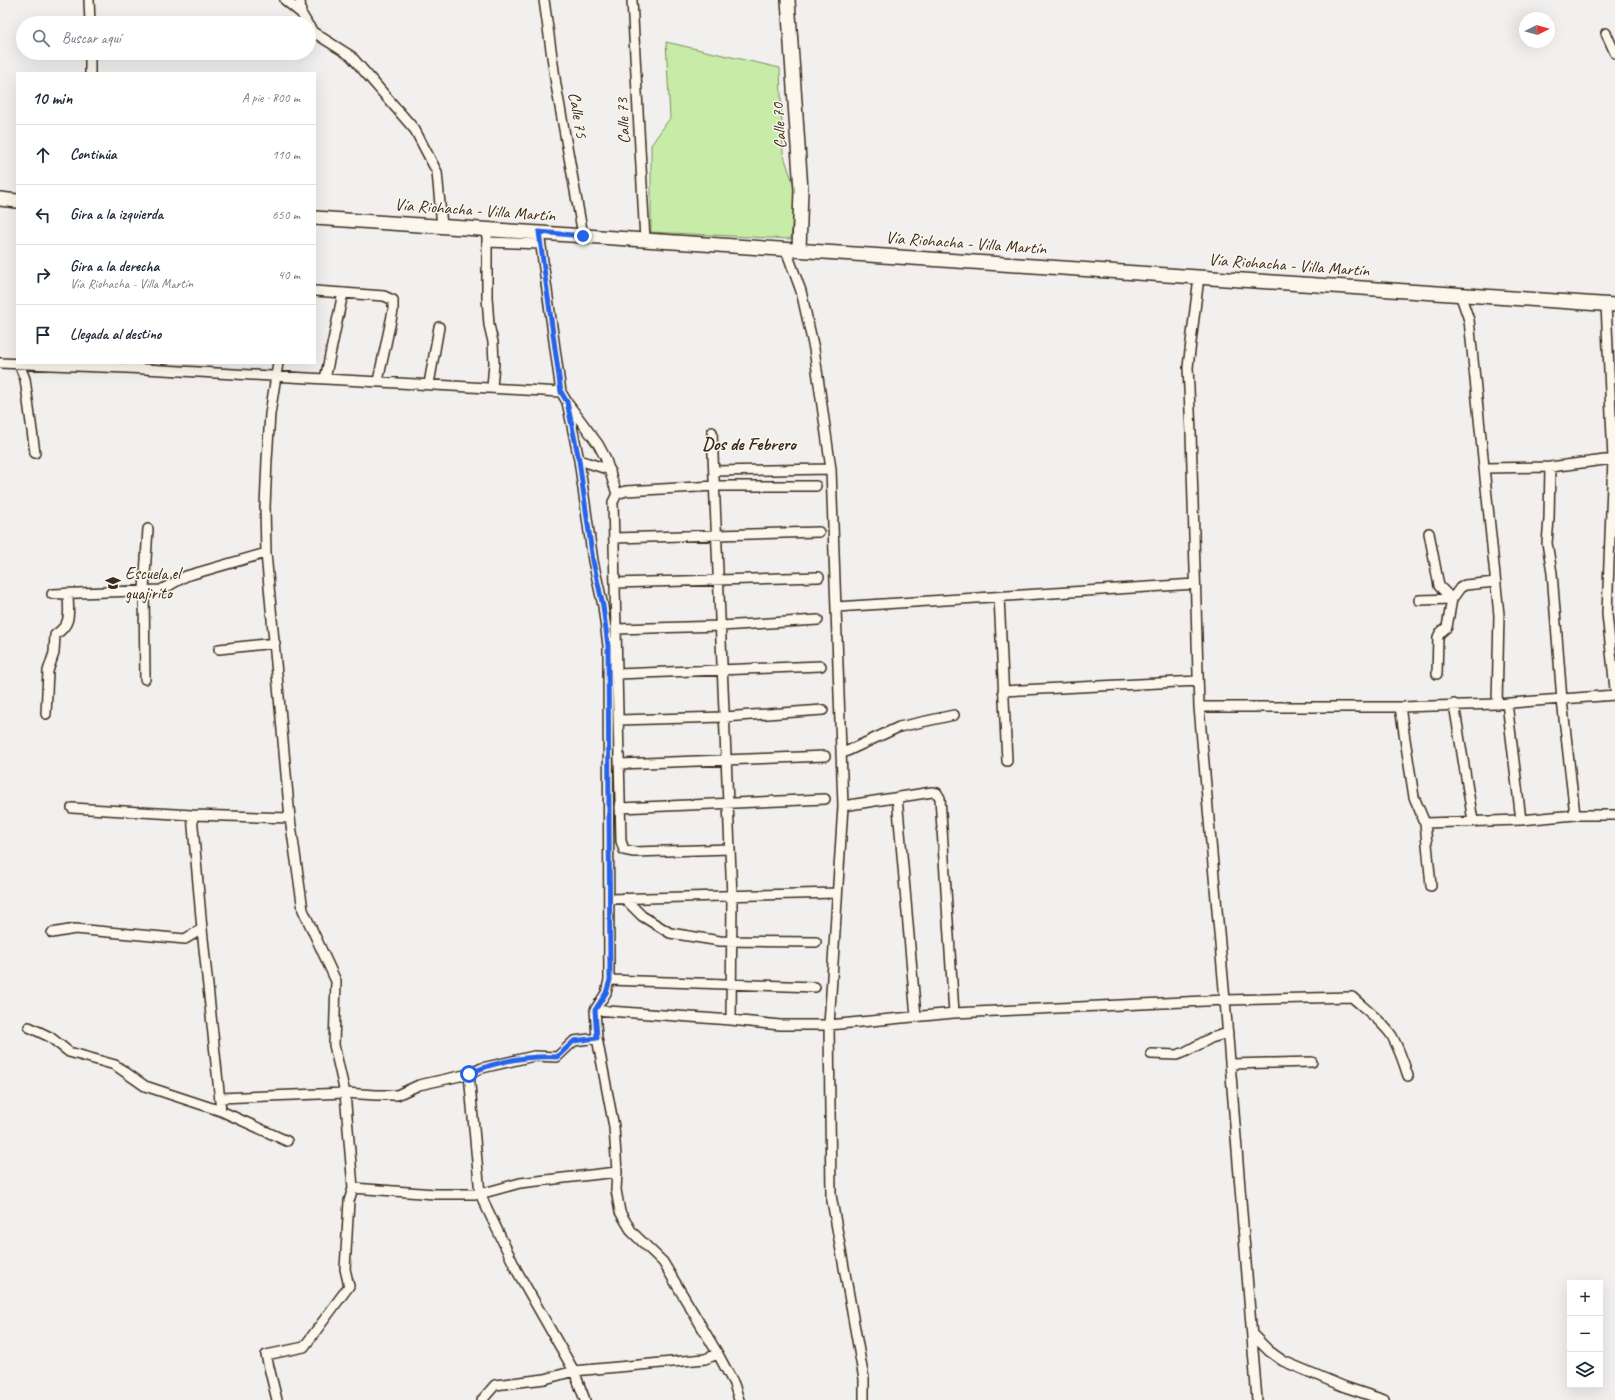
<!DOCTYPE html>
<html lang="es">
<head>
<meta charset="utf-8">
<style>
  :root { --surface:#fff; --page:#f6f6f7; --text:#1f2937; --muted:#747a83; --line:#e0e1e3 }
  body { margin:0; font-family:Caveat,sans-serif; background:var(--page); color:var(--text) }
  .controls { position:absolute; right:12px; bottom:12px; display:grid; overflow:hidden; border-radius:0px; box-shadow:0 4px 16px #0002 }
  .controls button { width:36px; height:36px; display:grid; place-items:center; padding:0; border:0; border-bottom:1px solid var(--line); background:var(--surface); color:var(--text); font:20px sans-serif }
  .compass { position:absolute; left:1519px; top:12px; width:36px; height:36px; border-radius:50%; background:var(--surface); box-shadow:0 4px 16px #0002; rotate:84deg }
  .stop { position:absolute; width:12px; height:12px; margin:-9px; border:3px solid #2563eb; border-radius:50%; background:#fff }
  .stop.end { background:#2563eb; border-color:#fff; box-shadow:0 1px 4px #0008 }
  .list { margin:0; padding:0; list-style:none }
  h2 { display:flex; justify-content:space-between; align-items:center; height:52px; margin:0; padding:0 16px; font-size:17px }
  h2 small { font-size:13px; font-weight:400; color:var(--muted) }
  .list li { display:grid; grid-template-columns:26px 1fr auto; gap:12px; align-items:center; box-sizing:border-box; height:60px; padding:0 16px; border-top:1px solid var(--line) }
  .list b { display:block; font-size:15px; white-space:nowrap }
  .list p { margin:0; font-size:13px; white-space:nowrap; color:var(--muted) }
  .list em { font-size:13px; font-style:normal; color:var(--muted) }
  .icon { flex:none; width:22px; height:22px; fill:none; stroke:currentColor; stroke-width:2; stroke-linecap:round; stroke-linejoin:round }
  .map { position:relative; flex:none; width:1615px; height:1400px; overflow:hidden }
  .search { position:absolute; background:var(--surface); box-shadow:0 4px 16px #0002; left:16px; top:16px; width:300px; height:44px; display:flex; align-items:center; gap:10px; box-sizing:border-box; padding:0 14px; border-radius:22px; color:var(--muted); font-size:15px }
  .panel { position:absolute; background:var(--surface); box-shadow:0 4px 16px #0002; left:16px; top:72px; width:300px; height:292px; border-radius:0px }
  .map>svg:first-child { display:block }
</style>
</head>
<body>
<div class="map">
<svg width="1615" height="1400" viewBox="0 0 1615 1400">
  <rect width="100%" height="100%" fill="#f1f0ef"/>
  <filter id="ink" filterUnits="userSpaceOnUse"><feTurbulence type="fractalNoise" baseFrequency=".025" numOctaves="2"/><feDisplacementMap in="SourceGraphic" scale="8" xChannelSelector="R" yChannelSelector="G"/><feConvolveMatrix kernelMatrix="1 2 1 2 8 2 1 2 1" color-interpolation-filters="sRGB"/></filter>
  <g filter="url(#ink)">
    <path fill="#c6eca7" stroke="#808b62" d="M666,42l114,26 3,85 12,36 -4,50 -140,-7v-87l19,-27z"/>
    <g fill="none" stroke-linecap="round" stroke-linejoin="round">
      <g stroke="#3b2a1e" stroke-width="12">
        <path id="street" d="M89,0l1,23
          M285,0l16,13 6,10
          M300,0l1,13
          M544,0l12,85 27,150
          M632,0l13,240
          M309,26l4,6 38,24 64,74 22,42 5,54
          M1606,33l9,20
          M90,73v-20
          M487,229v68l2,28 4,17 1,21 -2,25
          M539,232l22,160 6,10 12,58 14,101 10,45 5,40 1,334 -3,13 -11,17 2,28 17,89 3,45 -1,18 4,22 12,20 31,30 55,92 16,30 5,16
          M487,242l53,2
          M786,250l15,41 13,58 17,120 12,337 -14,219 2,170 33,184v21
          M1199,277l-11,90 3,66 8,274 26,293 32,400
          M315,291l69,5 9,4v11l-15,70
          M1460,294l9,26 30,295 -2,89
          M1606,304l7,155 -6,155 8,75
          M0,363l127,5 434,24
          M19,364l6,15 10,74
          M325,379l18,-86
          M429,384l10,-57
          M569,405l29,39 7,13 12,37
          M712,432l20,464 -1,124
          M579,460l31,10
          M1550,467l-1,52 -2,24 5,30 10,127 13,115
          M1485,468l65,-1 63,-8
          M714,471l117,-2
          M1429,533l10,53 13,13 -5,28 -7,6 -2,4 -1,37
          M614,538l205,-6
          M615,583l204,-6
          M52,594l109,-4 25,-14 80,-23
          M999,597l8,164
          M1419,600l33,-1 8,-11 5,-3 31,-3
          M836,607l359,-23
          M616,629l105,-3 97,-6
          M219,649l56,-6
          M617,674l204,-8
          M145,679l-1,-89 4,-61
          M1003,691l195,-10
          M1507,703l14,117
          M1454,704l19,117
          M1199,707h201l97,-3 118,-9
          M1400,707l14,90 11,26 6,63
          M46,714l2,-43 6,-18 1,-18c18,-12 13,-22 13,-42
          M618,720l106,-3 99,-7
          M841,754l58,-27 55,-12
          M619,764l206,-8
          M897,797l19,220
          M843,806l89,-14 5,1 3,5 14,215
          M72,808l120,7 98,3
          M620,808l205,-9
          M192,815l10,114 19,182
          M1425,823l96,-3 54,-5h40
          M730,849l-96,3 -10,-2 -3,-9 -8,-339 4,-8 9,-3 89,-5h101
          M624,898l18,18 28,17 50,8 96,1
          M609,899l228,-6
          M52,933l23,-4 110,10 17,-10
          M609,980l206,7
          M595,1010l136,10 49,5h49l125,-12 271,-13 127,-3c13,12 30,24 40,39 7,13 12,27 16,40
          M29,1027l21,10 19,15 46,13 30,21 76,25 66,30
          M1151,1054l26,1 8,-3 26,-14 17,-5
          M1231,1064l81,-2
          M469,1074l11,120 37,77 57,100 11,29
          M220,1098l125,-5 31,2h21l22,-10 50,-11 13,-6 52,-12 23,1 17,-16 23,-3
          M353,1188l82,6h45l40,-11 97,-11
          M1252,1334l17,17 14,10 62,26 39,13
          M277,1400l-11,-45 38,-8 45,-61 -4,-17 4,-68 4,-13 -8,-95 -11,-48 2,-64 -33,-71 -13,-92 -24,-265 -1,-46 2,-47 3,-46 8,-51
          M482,1400l13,-15 50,-6 29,-8 131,-12 13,-5"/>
      </g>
      <g stroke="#3b2a1e" stroke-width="16">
        <path id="secondary" d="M788,0l13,190 -2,60
          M0,199l17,2
          M315,218l1300,87"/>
      </g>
      <use href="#street" stroke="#fbf7ec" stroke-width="9"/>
      <use href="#secondary" stroke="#fbf7ec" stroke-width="13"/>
    </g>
  </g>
  <g fill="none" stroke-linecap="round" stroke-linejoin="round" filter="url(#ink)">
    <path stroke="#2563eb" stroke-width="5" d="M469,1074c27,-13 59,-18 88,-17l17,-16 23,-3 -2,-28 11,-17 4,-13 -2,-334 -5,-40 -10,-45 -14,-101 -12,-58 -6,-10 -22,-160 44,4"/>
  </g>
  <defs>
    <g id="school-bare" transform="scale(1.2)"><path d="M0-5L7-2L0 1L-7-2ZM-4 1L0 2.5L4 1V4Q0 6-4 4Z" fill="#3b2a1e" stroke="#fbf7ec" stroke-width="2.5" paint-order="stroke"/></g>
  </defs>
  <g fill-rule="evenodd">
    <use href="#school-bare" x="113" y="583"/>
  </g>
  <g text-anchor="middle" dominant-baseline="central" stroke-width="3" stroke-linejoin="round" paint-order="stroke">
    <g font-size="17" fill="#3b2a1e" stroke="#fbf7ec">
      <text transform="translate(578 115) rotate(80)">Calle 75</text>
      <text transform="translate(623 121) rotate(-93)">Calle 73</text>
      <text transform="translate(779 126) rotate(-94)">Calle 70</text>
      <text transform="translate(475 210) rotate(4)">Vía Riohacha - Villa Martín</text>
      <text transform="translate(966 243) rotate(4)">Vía Riohacha - Villa Martín</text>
      <text transform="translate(1289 265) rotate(4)">Vía Riohacha - Villa Martín</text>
    </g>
    <g font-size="17" fill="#3b2a1e" stroke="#fbf7ec" text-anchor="start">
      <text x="125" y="573">Escuela el<tspan x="125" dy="20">guajirito</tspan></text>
    </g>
    <g font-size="18" font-weight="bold" fill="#3b2a1e" stroke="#fbf7ec">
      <text x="749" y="444">Dos de Febrero</text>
    </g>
  </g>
</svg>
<div class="controls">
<button>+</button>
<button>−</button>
<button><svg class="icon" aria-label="layers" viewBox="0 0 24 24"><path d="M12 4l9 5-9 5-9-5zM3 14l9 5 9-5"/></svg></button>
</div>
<svg class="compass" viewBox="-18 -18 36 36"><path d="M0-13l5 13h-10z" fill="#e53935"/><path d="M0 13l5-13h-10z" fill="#747a83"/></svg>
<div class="stop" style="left:469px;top:1074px"></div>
<div class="stop end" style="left:583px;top:236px"></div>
<div class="search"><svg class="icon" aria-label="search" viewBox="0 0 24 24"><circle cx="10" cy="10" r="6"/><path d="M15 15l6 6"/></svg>Buscar aquí</div>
<section class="panel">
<h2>10 min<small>A pie · 800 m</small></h2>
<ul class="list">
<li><svg class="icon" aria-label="ahead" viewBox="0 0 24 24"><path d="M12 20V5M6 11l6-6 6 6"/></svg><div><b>Continúa</b></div><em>110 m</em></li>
<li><svg class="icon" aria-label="left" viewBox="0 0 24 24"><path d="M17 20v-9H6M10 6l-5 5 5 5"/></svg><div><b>Gira a la izquierda</b></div><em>650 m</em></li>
<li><svg class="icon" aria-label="right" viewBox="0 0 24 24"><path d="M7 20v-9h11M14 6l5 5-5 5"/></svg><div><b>Gira a la derecha</b><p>Vía Riohacha - Villa Martín</p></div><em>40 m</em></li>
<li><svg class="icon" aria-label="arrive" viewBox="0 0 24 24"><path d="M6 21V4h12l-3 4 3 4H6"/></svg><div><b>Llegada al destino</b></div></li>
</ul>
</section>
</div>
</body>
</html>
